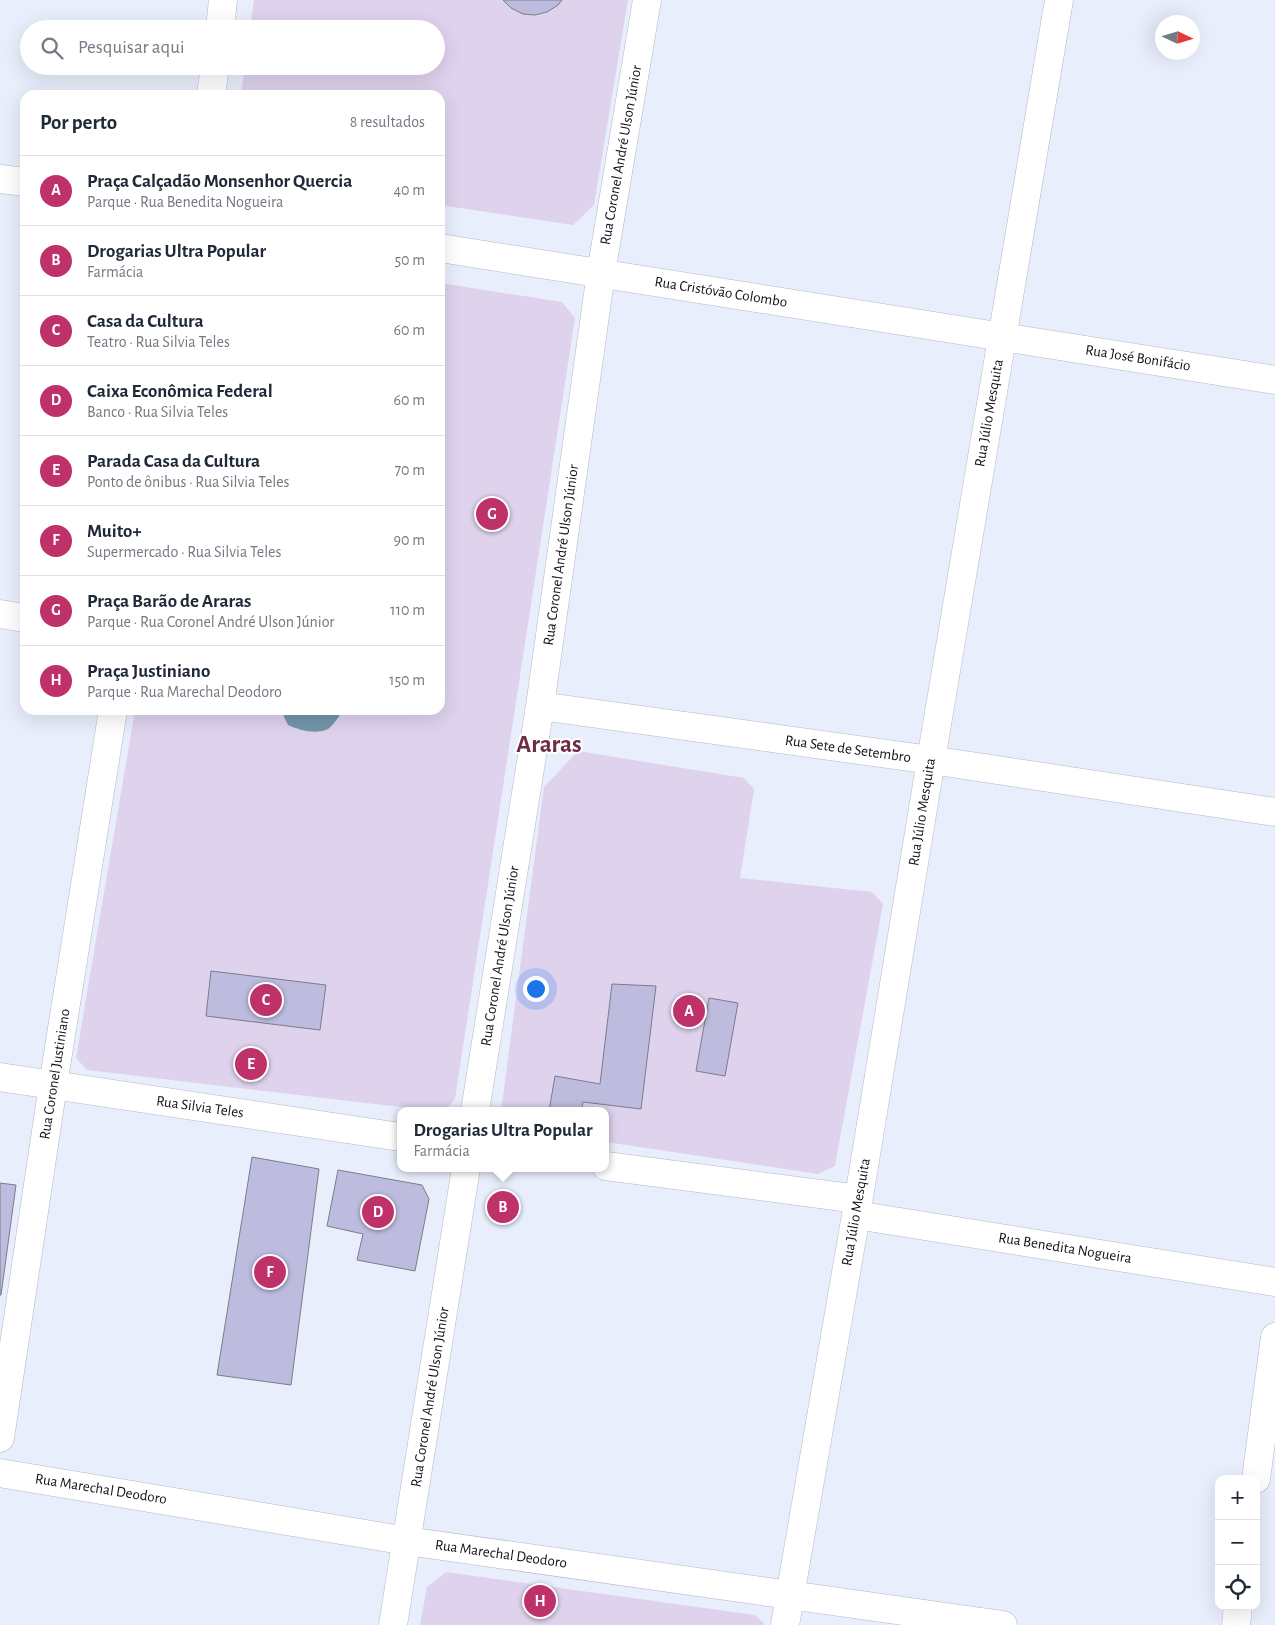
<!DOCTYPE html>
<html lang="pt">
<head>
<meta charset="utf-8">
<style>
  :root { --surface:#fff; --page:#f6f6f7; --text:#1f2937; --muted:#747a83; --line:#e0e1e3; --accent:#be3269 }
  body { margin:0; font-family:"Alegreya Sans",sans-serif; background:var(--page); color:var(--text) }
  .controls { position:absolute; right:15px; bottom:15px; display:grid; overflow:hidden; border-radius:10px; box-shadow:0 5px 20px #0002 }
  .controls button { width:45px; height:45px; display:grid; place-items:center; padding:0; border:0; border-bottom:1px solid var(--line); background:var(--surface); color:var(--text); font:25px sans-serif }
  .compass { position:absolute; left:1155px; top:15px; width:45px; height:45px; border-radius:50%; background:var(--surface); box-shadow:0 5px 20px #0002; rotate:94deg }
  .you { position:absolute; left:535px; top:988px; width:18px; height:18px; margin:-12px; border:4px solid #fff; border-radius:50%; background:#1a73e8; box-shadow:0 0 0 8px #1a73e833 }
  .badge { display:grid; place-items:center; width:32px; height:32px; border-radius:50%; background:var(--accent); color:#fff; font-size:16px; font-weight:700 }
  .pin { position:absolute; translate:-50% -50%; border:2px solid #fff; box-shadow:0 1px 5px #0006 }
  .popup { position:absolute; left:397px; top:1107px; width:212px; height:65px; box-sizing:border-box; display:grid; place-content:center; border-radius:10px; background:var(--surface); filter:drop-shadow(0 1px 4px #0005); font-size:16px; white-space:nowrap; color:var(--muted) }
  .popup b { font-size:19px; color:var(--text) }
  .popup::after { content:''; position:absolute; left:50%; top:100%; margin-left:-10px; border:10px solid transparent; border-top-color:var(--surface) }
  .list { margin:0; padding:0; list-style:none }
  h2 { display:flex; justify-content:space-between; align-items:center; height:65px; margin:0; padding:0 20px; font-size:21px }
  h2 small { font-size:16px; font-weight:400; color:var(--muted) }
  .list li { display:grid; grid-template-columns:32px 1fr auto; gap:15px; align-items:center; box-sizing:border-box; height:70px; padding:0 20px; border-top:1px solid var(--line) }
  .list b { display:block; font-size:19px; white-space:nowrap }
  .list p { margin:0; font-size:16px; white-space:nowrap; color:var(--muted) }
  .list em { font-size:16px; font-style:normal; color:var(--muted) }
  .icon { flex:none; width:28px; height:28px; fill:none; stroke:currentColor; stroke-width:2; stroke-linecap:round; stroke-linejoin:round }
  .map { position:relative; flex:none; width:1275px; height:1625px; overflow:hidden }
  .search { position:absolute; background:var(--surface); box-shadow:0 5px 20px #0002; left:20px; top:20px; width:425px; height:55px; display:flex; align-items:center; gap:12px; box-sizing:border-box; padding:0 18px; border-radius:28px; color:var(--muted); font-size:19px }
  .panel { position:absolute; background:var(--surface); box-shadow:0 5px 20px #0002; left:20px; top:90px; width:425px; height:625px; border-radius:15px }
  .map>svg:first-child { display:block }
</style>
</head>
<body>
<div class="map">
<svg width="1275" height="1625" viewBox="0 0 1275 1625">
  <rect width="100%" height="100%" fill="#e9eefc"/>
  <path fill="#ded2ed" d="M254,0h374l-34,205 -21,20 -133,-20v-110h-199l4,-29h191v-37h-186z
    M440,283l122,19 13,16 -120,781 -11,12h-10l-347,-41 -11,-12 59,-348h305z
    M578,751l166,27 10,11 -14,89 132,14 11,12 -48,262 -17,8 -212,-32v-31h-105l43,-324z
    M446,1572l309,43 9,8v2h-344l7,-38z"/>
  <path fill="#7296a9" d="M283,710h61c-5,5 -10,15 -16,19 -12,6 -29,1 -40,-4l-4,-8z"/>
  <path fill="#bdbcdf" stroke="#7c7c89" d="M503,0h59l-4,5 -11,7 -12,3 -12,-1 -12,-6z
    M211,971l115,14 -6,45 -114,-14z
    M612,984l44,2 -15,123 -58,-7 -2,9h-32l6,-35 45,8z
    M709,998l29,5 -13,73 -29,-5z
    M252,1157l67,12 -28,216 -74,-10z
    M338,1170l84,15 7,14 -14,72 -58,-11 6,-26 -36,-8z
    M0,1183l16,2 -15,110h-1z"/>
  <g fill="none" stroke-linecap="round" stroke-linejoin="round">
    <g stroke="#b3b8c5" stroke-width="29">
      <path id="street" d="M220,29l3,-29
        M211,95l4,-29
        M0,179l25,3
        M440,248l835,132
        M0,614l25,4
        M540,706l391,54 344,52
        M0,1077l400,60
        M475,1111l65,-405 61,-433 46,-273
        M606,1166l252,33
        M856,1215l419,67
        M0,1438l53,-353 60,-375
        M0,1473l407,68 596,84
        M1256,1479l19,-142
        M393,1625l73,-457
        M785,1625l71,-410 75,-455 128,-760
        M1236,1625l2,-19"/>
    </g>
    <use href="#street" stroke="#fff" stroke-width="28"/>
  </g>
  <g text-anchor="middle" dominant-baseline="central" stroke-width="4" stroke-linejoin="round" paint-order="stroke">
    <g font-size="15" fill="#111217" stroke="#fff">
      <text transform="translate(621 155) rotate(-80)">Rua Coronel André Ulson Júnior</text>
      <text transform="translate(721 292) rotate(9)">Rua Cristóvão Colombo</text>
      <text transform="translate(1138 358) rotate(9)">Rua José Bonifácio</text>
      <text transform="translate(989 413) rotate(-80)">Rua Júlio Mesquita</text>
      <text transform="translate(561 555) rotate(-82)">Rua Coronel André Ulson Júnior</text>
      <text transform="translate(848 749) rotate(8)">Rua Sete de Setembro</text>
      <text transform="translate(922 812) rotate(-81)">Rua Júlio Mesquita</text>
      <text transform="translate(500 956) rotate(-81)">Rua Coronel André Ulson Júnior</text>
      <text transform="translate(55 1074) rotate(-81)">Rua Coronel Justiniano</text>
      <text transform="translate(200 1107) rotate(8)">Rua Silvia Teles</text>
      <text transform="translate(856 1212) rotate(-80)">Rua Júlio Mesquita</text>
      <text transform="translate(1065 1248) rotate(9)">Rua Benedita Nogueira</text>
      <text transform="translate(430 1397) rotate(-81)">Rua Coronel André Ulson Júnior</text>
      <text transform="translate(101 1489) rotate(9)">Rua Marechal Deodoro</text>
      <text transform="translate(501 1554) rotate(8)">Rua Marechal Deodoro</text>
    </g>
    <g font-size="25" font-weight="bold" fill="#712c43" stroke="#fff">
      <text x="549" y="744">Araras</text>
    </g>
  </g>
</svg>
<div class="controls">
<button>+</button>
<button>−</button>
<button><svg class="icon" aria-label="locate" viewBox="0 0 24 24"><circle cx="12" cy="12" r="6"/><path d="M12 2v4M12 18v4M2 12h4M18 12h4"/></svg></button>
</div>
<svg class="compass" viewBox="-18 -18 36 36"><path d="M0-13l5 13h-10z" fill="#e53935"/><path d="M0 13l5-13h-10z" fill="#747a83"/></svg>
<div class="you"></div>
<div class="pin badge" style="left:689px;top:1011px">A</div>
<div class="pin badge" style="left:503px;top:1207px">B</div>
<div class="popup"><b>Drogarias Ultra Popular</b>Farmácia</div>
<div class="pin badge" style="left:266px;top:1000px">C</div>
<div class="pin badge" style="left:378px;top:1212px">D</div>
<div class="pin badge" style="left:251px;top:1064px">E</div>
<div class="pin badge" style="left:270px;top:1272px">F</div>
<div class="pin badge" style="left:492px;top:514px">G</div>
<div class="pin badge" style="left:540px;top:1601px">H</div>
<div class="search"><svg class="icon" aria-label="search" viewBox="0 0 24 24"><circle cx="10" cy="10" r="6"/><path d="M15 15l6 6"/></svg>Pesquisar aqui</div>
<section class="panel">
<h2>Por perto<small>8 resultados</small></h2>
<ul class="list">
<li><span class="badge">A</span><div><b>Praça Calçadão Monsenhor Quercia</b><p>Parque · Rua Benedita Nogueira</p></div><em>40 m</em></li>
<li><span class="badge">B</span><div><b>Drogarias Ultra Popular</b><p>Farmácia</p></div><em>50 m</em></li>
<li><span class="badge">C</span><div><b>Casa da Cultura</b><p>Teatro · Rua Silvia Teles</p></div><em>60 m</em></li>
<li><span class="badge">D</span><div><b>Caixa Econômica Federal</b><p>Banco · Rua Silvia Teles</p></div><em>60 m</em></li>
<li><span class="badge">E</span><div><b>Parada Casa da Cultura</b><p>Ponto de ônibus · Rua Silvia Teles</p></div><em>70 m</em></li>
<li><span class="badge">F</span><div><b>Muito+</b><p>Supermercado · Rua Silvia Teles</p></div><em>90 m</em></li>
<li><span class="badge">G</span><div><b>Praça Barão de Araras</b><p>Parque · Rua Coronel André Ulson Júnior</p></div><em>110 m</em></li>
<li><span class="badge">H</span><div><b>Praça Justiniano</b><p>Parque · Rua Marechal Deodoro</p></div><em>150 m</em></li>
</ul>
</section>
</div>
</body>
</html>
